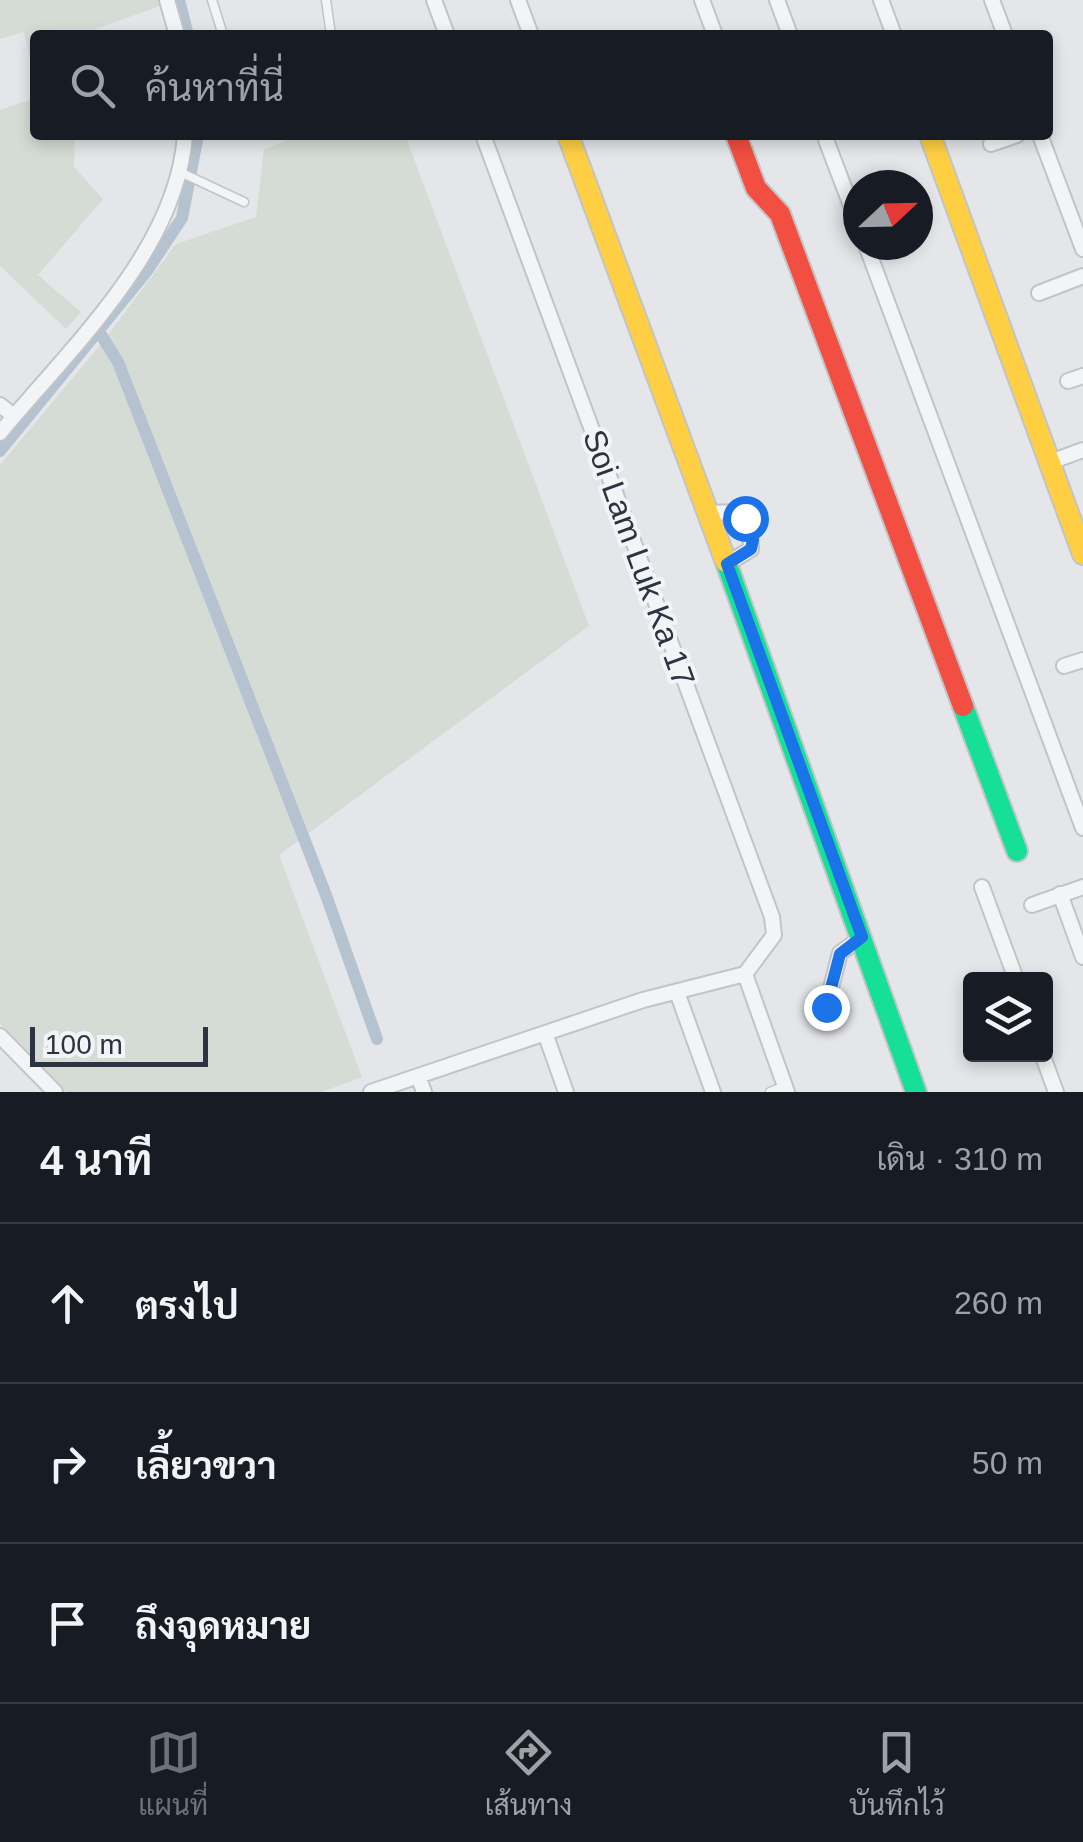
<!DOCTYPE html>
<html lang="th">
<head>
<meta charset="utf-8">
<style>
  :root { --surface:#171b24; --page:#242831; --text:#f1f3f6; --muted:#9ea1a6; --line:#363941; --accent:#6c727c }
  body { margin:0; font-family:Helvetica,Sarabun,sans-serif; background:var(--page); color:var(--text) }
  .controls { position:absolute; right:30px; bottom:30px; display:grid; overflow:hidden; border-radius:10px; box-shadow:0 5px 15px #0003 }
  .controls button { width:90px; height:90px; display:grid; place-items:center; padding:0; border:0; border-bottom:2px solid var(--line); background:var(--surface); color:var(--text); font:50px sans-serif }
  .compass { position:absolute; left:843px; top:170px; width:90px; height:90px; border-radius:50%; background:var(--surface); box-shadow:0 5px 15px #0003; rotate:68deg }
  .scale { position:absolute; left:30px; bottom:25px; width:178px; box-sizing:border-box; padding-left:10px; border:5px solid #2c3441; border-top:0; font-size:28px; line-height:35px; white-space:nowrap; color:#2c3441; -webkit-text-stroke:8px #f2f4f7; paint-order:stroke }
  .stop { position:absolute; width:30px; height:30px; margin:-22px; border:8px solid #1a73e8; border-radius:50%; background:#fff }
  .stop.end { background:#1a73e8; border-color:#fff; box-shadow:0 2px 10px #0008 }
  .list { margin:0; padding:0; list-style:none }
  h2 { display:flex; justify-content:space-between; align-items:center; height:130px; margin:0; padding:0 40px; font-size:42px }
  h2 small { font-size:32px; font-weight:400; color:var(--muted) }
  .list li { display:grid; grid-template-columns:65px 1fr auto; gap:30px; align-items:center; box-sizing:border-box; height:160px; padding:0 40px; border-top:2px solid var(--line) }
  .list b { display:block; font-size:38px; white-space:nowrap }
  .list em { font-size:32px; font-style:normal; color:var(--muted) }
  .icon { flex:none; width:55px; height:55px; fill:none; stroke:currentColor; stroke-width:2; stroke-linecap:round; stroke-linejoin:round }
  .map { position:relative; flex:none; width:1083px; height:1092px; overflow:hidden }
  .search { position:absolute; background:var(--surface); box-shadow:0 5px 15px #0003; left:30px; right:30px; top:30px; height:110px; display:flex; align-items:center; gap:25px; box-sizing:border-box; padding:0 35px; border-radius:10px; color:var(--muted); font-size:38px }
  .sheet { height:610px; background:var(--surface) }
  nav { display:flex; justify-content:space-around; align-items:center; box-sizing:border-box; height:140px; border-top:2px solid var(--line); background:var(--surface); font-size:28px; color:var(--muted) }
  nav a { display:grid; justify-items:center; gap:5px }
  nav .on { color:var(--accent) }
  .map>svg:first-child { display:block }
</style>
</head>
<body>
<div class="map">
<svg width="1083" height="1092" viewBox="0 0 1083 1092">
  <rect width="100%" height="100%" fill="#e4e6e9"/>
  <path fill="#d5dcd5" d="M0,0h158l2,6 -81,29h-44v41l-11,-44 -24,7z
    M35,98v37h40l-1,32 29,32 -65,76 43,37 -15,17 -66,-63v-156z
    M301,135h104l184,491 -310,229 83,222 -40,15h-256l-66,-68v-559l101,-121 75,-100 80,-27 8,-68z"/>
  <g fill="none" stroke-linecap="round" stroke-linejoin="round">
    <path stroke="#b5c3d0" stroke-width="12" d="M179,0l9,35
      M98,330l20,32 208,533 51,144
      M0,451l147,-180 35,-53 16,-83"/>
    <g stroke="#c2c4c7" stroke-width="11">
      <path id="lane" d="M212,0l11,35
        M326,0l5,35
        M180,172l64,30
        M770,1092l15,-6"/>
    </g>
    <g stroke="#c2c4c7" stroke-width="18">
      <path id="street" d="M167,0l10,35
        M434,0l13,35
        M518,0l13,35
        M702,0l13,35
        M777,0l13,35
        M881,0l13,35
        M992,0l13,35
        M483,135l289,782 2,18 -29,39
        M1040,135l43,114
        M826,140l32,84
        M991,144l26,-9
        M866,245l217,583
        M1039,293l44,-17
        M1068,381l15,-5
        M0,405l14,11
        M0,433c71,-86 177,-183 185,-298
        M1050,462l33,-12
        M708,513l31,-1 11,18 1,19 -24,15
        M1064,666l19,-6
        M982,887l34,92
        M1060,894l23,63
        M1032,905l51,-18
        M745,974l42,118
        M677,992l36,100
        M826,1007l14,-54 22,-16
        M545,1033l21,59
        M0,1036l55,56
        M1042,1054l14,38
        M418,1076l6,16
        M371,1092l272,-92 102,-26"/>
    </g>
    <g stroke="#c2c4c7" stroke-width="24">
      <path id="fast" d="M726,562l190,530
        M963,706l54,145"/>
    </g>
    <g stroke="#c2c4c7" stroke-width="24">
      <path id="slow" d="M568,135l158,427
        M930,135l153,419"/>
    </g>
    <g stroke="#c2c4c7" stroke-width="24">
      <path id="jam" d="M736,135l20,53 24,26 183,492"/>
    </g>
    <use href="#lane" stroke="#f3f4f5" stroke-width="8"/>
    <use href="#street" stroke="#f3f4f5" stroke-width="14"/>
    <use href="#fast" stroke="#16e098" stroke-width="20"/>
    <use href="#slow" stroke="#ffcf43" stroke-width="20"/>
    <use href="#jam" stroke="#f24e42" stroke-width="20"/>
  </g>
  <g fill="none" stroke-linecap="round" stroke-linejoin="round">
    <path stroke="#1a73e8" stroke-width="12" d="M745,518l8,22 -2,9 -24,15 135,373 -22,17 -14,53"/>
  </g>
  <g text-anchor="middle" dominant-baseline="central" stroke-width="8" stroke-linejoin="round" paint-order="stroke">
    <g font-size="32" fill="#2c3441" stroke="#f2f4f7">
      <text transform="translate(639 558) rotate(70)">Soi Lam Luk Ka 17</text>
    </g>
  </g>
</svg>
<div class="controls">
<button><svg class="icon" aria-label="layers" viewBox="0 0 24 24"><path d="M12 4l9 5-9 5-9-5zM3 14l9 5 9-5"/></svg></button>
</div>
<svg class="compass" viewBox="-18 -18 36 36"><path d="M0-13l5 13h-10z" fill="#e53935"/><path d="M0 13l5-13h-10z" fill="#9ea1a6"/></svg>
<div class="scale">100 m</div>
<div class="stop" style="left:745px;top:518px"></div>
<div class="stop end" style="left:826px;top:1007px"></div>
<div class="search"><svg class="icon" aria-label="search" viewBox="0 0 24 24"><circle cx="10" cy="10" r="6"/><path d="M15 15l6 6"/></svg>ค้นหาที่นี่</div>
</div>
<section class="sheet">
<h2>4 นาที<small>เดิน · 310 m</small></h2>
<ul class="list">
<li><svg class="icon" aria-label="ahead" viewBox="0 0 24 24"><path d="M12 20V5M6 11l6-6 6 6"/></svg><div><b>ตรงไป</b></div><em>260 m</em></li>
<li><svg class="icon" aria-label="right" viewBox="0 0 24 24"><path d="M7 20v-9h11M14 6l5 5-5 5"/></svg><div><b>เลี้ยวขวา</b></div><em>50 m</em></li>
<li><svg class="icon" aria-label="arrive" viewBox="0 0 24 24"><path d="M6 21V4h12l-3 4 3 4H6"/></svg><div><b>ถึงจุดหมาย</b></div></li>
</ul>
</section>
<nav>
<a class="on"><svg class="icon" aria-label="map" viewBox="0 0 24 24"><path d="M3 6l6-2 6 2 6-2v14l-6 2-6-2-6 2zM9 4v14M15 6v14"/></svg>แผนที่</a>
<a><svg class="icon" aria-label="directions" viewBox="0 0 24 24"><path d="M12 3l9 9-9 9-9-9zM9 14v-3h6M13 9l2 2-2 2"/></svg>เส้นทาง</a>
<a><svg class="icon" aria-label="saved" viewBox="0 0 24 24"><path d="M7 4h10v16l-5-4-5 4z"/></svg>บันทึกไว้</a>
</nav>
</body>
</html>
